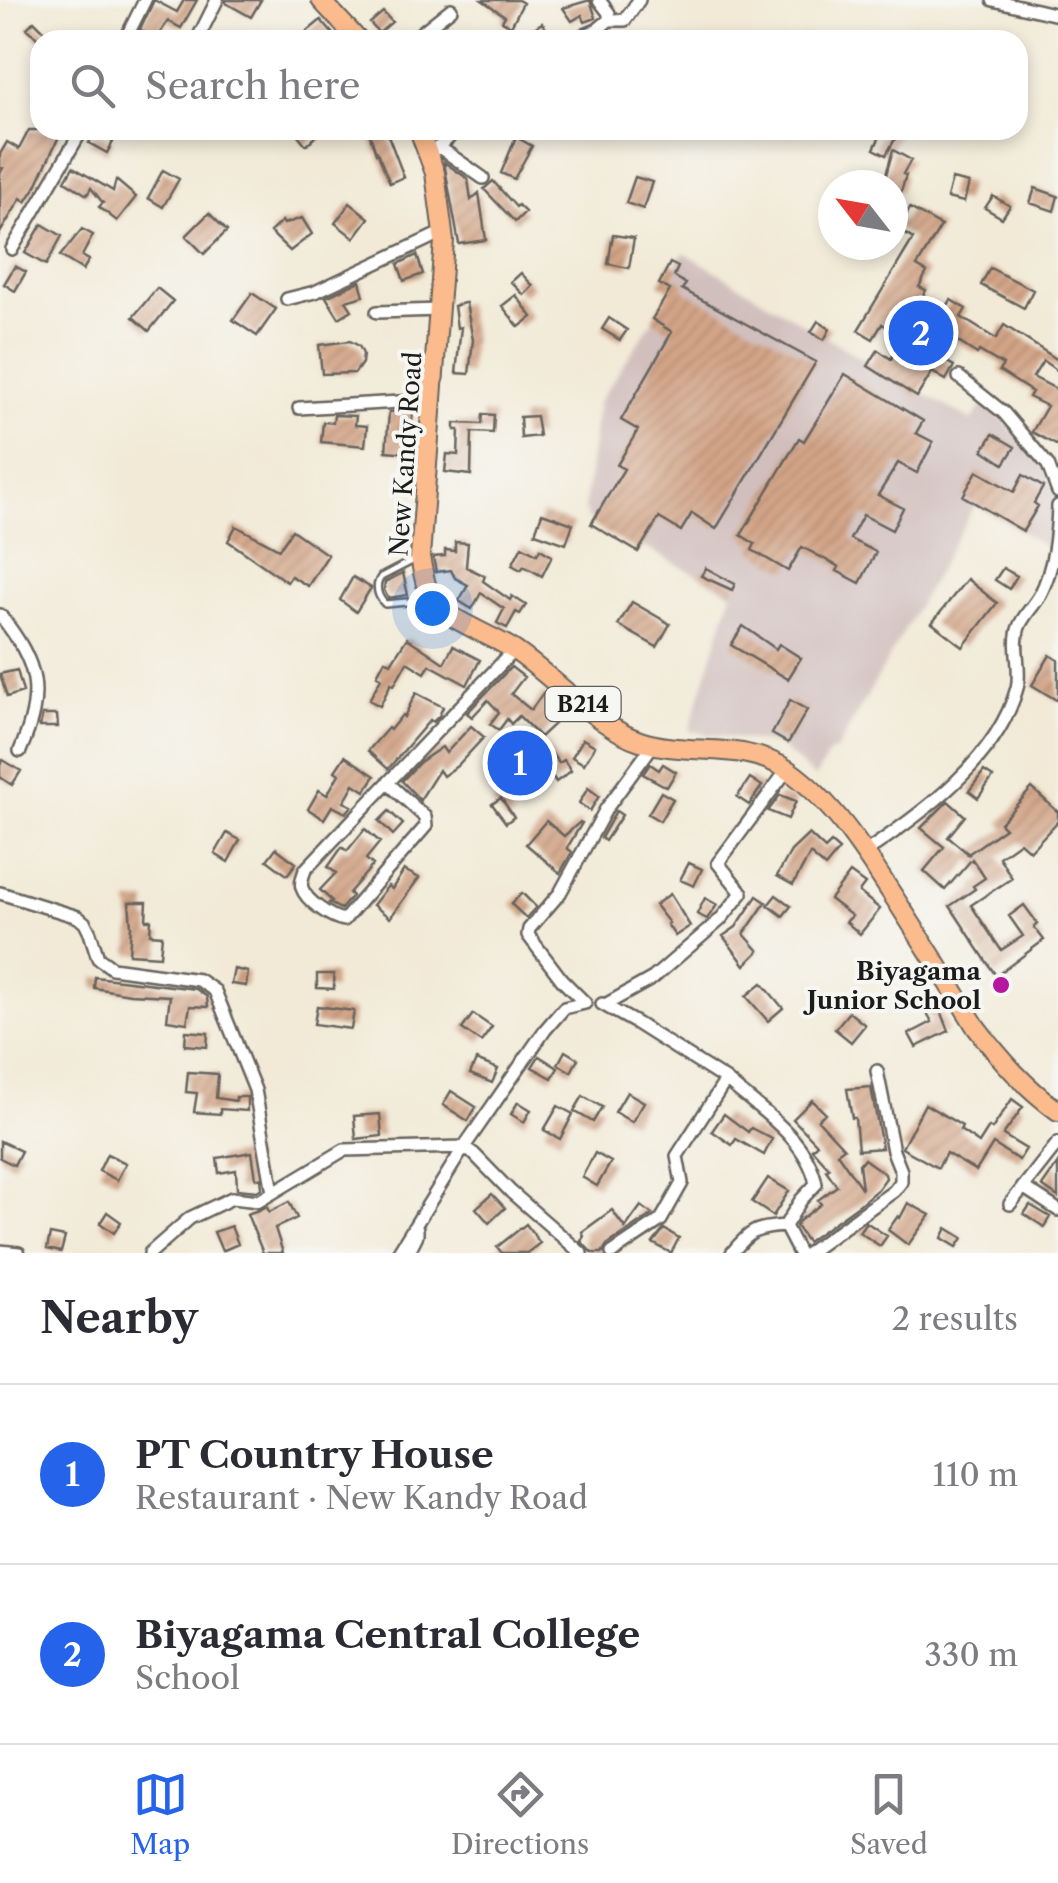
<!DOCTYPE html>
<html lang="en">
<head>
<meta charset="utf-8">
<style>
  :root { --surface:#fff; --page:#f7f7f7; --text:#2b2b33; --muted:#7c7c81; --line:#e1e1e2; --accent:#2563eb }
  body { margin:0; font-family:"Libre Caslon Text",serif; background:var(--page); color:var(--text) }
  .compass { position:absolute; left:818px; top:170px; width:90px; height:90px; border-radius:50%; background:var(--surface); box-shadow:0 5px 15px #0003; rotate:301deg }
  .you { position:absolute; left:432px; top:608px; width:35px; height:35px; margin:-25px; border:8px solid #fff; border-radius:50%; background:#1a73e8; box-shadow:0 0 0 15px #1a73e833 }
  .badge { display:grid; place-items:center; width:65px; height:65px; border-radius:50%; background:var(--accent); color:#fff; font-size:32px; font-weight:700 }
  .pin { position:absolute; translate:-50% -50%; border:5px solid #fff; box-shadow:0 2px 10px #0006 }
  .list { margin:0; padding:0; list-style:none }
  h2 { display:flex; justify-content:space-between; align-items:center; height:130px; margin:0; padding:0 40px; font-size:42px }
  h2 small { font-size:32px; font-weight:400; color:var(--muted) }
  .list li { display:grid; grid-template-columns:65px 1fr auto; gap:30px; align-items:center; box-sizing:border-box; height:180px; padding:0 40px; border-top:2px solid var(--line) }
  .list b { display:block; font-size:38px; white-space:nowrap }
  .list p { margin:0; font-size:32px; white-space:nowrap; color:var(--muted) }
  .list em { font-size:32px; font-style:normal; color:var(--muted) }
  .icon { flex:none; width:55px; height:55px; fill:none; stroke:currentColor; stroke-width:2; stroke-linecap:round; stroke-linejoin:round }
  .map { position:relative; flex:none; width:1058px; height:1253px; overflow:hidden }
  .search { position:absolute; background:var(--surface); box-shadow:0 5px 15px #0003; left:30px; right:30px; top:30px; height:110px; display:flex; align-items:center; gap:25px; box-sizing:border-box; padding:0 35px; border-radius:30px; color:var(--muted); font-size:38px }
  .sheet { height:490px; background:var(--surface) }
  nav { display:flex; justify-content:space-around; align-items:center; box-sizing:border-box; height:140px; border-top:2px solid var(--line); background:var(--surface); font-size:28px; color:var(--muted) }
  nav a { display:grid; justify-items:center; gap:5px }
  nav .on { color:var(--accent) }
  .map>svg:first-child { display:block }
</style>
</head>
<body>
<div class="map">
<svg width="1058" height="1253" viewBox="0 0 1058 1253">
  <defs>
    <pattern id="building-hatch" width="6" height="6" patternUnits="userSpaceOnUse" patternTransform="scale(2.5)"><rect width="6" height="6" fill="#d3a587"/><path d="M-1 1l2-2M0 6l6-6M5 7l2-2" fill="none" stroke="#b58d74"/></pattern>
  </defs>
  <rect width="100%" height="100%" fill="#f6f6f2"/>
  <filter id="ink" filterUnits="userSpaceOnUse"><feTurbulence type="fractalNoise" baseFrequency=".01" numOctaves="2"/><feDisplacementMap in="SourceGraphic" scale="20" xChannelSelector="R" yChannelSelector="G"/><feConvolveMatrix kernelMatrix="1 2 1 2 8 2 1 2 1" color-interpolation-filters="sRGB"/></filter>
  <filter id="wash" filterUnits="userSpaceOnUse"><feTurbulence type="fractalNoise" baseFrequency=".0048" numOctaves="4" result="noise"/><feDisplacementMap in="SourceGraphic" scale="40" xChannelSelector="R" yChannelSelector="G"/><feGaussianBlur stdDeviation="2.25" result="paint"/><feColorMatrix in="noise" values="0 0 0 0 0 0 0 0 0 0 0 0 0 0 0 0 0 1.4 0 .05"/><feComposite in="paint" operator="in"/></filter>
  <g filter="url(#wash)">
    <rect width="100%" height="100%" fill="#f2ead7"/>
    <path fill="#d1bfbd" d="M684,252l173,104 115,65 13,-19 53,55 20,38v27l-8,28 -37,-24 -38,-21 -140,248 -4,-3 -16,28 -37,-33 -89,-14 43,-138 -146,-76 1,-5 -3,-1 14,-108 75,-113 6,-34 3,1z"/>
    <g id="blocks">
      <path fill="url(#building-hatch)" d="M154,0l23,12 7,-12h13l-16,28 -13,-7 -12,18 -16,-9z
        M226,0h35l-10,17 -25,-14z
        M482,0h36l5,3 -12,23 -9,-5 3,-5z
        M590,0l6,18 -11,4 -3,-7 -10,6 -9,-13z
        M383,12l9,10 -13,11 -9,-10z
        M321,20l17,20h-29l-5,-6z
        M34,21l19,19h-14l-12,-12z
        M542,23l12,17h-25l-4,-6z
        M29,130h33l-27,58 -9,14 -5,-4 -21,35v-59l3,-6 -3,-1v-13l7,-12 12,7z
        M294,130h29l-17,15z
        M368,130h18l18,47 -14,6 -13,-31 -1,1z
        M883,130h17l-14,25 -12,-6z
        M95,132l18,10 -6,11 -18,-10z
        M516,137l16,9 -18,33 -13,-6z
        M893,150l18,10 -8,14 3,1 -5,17 -8,-2v-5h-10z
        M444,162l24,17 3,21 8,-7 7,47 -27,4z
        M73,167l40,24 3,-11 20,17 -19,24 -18,-14 4,-4 -12,-15 -4,7 -22,-14z
        M163,170l16,9 -16,28 -15,-9z
        M635,177l17,5 -9,27 -17,-6z
        M952,179l17,4 -5,19 -17,-4z
        M493,181l23,26 2,-2 7,7 -10,10 -31,-33z
        M1035,188l23,8 -4,15 -24,-8z
        M993,196l17,10 -8,12 -17,-10z
        M350,203l19,15 -15,20 -19,-15z
        M910,208l31,18 -24,40 10,6 -8,15 7,3 -24,45 -20,-11 -9,15 -15,-9 55,-91 -18,-12 5,-7 3,2z
        M209,213l18,18 -23,23 -18,-18z
        M302,218l10,16 -22,17 -20,-19 12,-11 2,3z
        M42,224l20,12 -16,29 -21,-12z
        M82,229l11,6 -11,21 7,4 -6,10 -23,-14z
        M613,235l21,3 -5,30 -21,-4z
        M417,255l6,19 -19,7 -6,-17z
        M670,263l8,4 -4,9 12,8 -4,5 134,73 -100,167 -24,-16 -11,18 -22,-13 -21,34 -47,-28 33,-55 -7,-4 21,-35 -17,-10 51,-88 -20,-13 18,-29 -11,-6z
        M15,266l11,6 -11,19 -11,-7z
        M990,268l43,22 -9,18 -43,-23z
        M521,273l12,13 -9,9 -13,-13z
        M360,281l4,15 -18,5 6,9 -13,8 -13,-21z
        M157,288l16,13 -24,30 -16,-14z
        M252,293l24,16 -19,27 -24,-16z
        M516,295l16,22 -13,10 -17,-21z
        M951,300l15,9 -5,8 35,22 8,-14 54,35v11l-15,-10 -10,16 25,13v56l-26,-14 15,-26 -18,-9 3,-5 -33,-21 4,-6 -24,-14 -2,3 -28,-18 -12,20 17,10 -8,14 -14,-8 -15,25 -49,-31 10,-16 13,9 12,-20 18,10z
        M464,303h2l7,37 -4,34 -13,-1 5,-46 -4,1 -3,-22z
        M609,318l18,12 -7,10 -18,-11z
        M818,321l12,8 -6,11 -13,-8z
        M350,341l9,5 4,8 -1,9 -7,10 -33,1 -3,-29z
        M845,374l78,47 -7,12 17,9 -16,31 -19,-10 -20,32 25,13 -11,22 -29,-15 -13,24 26,13 -16,31 -23,-12 2,-4 -37,-20 -14,24 -36,-21 3,-6 -14,-9 58,-97 5,3z
        M413,411l-4,42 -23,-2 3,-39z
        M483,414l11,1 -1,18 -21,-1 -1,43 -26,-3 2,-18 11,1 1,-25h-4v-7l27,1z
        M334,415l22,1 -1,9 12,1 -2,20 -44,-4 2,-20 10,1z
        M536,416l3,20 -18,2 -1,-21z
        M993,434l22,13 -11,17 -21,-14z
        M977,471l37,21 9,-17 20,12 -9,16 4,3 -15,25 -60,-35z
        M542,513l31,11 -7,20 -31,-11z
        M236,526l43,23 13,-19 36,25 -20,31 -17,-10 -4,6 -59,-41z
        M455,542l13,1 -2,24 19,9 -2,5 27,19 2,-4 14,9 -6,9 -4,-2 -9,16 -10,-5 7,-14 -23,-16 -9,16 -13,-8 9,-16 -13,-7 -4,-8 -15,2 -3,-15 12,-1v-6l10,1z
        M522,546l15,8 3,-5 12,7 -10,20 -18,-10 -3,4 -9,-5z
        M706,568l29,16 -3,6 -31,-14z
        M1003,568l14,8 -8,13 -14,-9z
        M403,573l5,22 -20,3 -4,-8 1,-8z
        M353,577l18,11 -15,24 -16,-12z
        M967,579l30,24 -34,44 -31,-24z
        M632,602l38,22 -13,23 -39,-22z
        M743,626l33,23 3,-5 22,14 -13,21 -57,-34z
        M407,638l37,25 9,-17 27,14 -13,25 -37,-20 -5,8 -18,-11 -13,23 -3,-2 -11,23 -11,-6 12,-22 -4,-3 8,-15 6,3z
        M1050,655l8,5v41l-26,-16z
        M511,667l13,10 -13,17 20,16 12,-17 9,6 -6,9 12,6 -4,10 -14,13 -21,-21 -8,8 -4,-5 -8,11 -9,-6 9,-12 -11,-12 -16,17 -5,-4z
        M17,670l6,22 -16,5 -7,-23z
        M416,693l27,14 -4,9 -6,6 -3,-2 -42,49 -20,-18 20,-23 2,2 12,-15 2,2z
        M790,700l17,10 -19,33 -16,-9z
        M42,715h15l1,12h-18z
        M471,726l13,11 -27,29 -14,10 -4,-6 -19,30 -18,-19 18,-19 22,-15 4,6z
        M583,739l12,7 -11,18 -12,-7z
        M545,746l14,17 5,-3 7,11 -15,11 -13,-20 -5,4 -7,-9z
        M345,756l30,20 -10,15 -11,-7 -10,18 8,4 -6,7 -14,-7 -8,13 -16,-10 11,-19 8,5 12,-21 -4,-3z
        M3,760l18,11 -9,14 -12,-8v-12z
        M650,764l9,6 4,-6 13,8 -9,15 -24,-13z
        M984,771l9,6 -15,21 -9,-7z
        M750,778l12,8 -13,19 -12,-8z
        M588,788l11,8 -9,15 -11,-8z
        M1032,788l26,24v9l-28,30 -10,-9 -21,15 13,21 -41,27 30,45 22,-14 -14,-20 15,-11 14,19 -4,3 10,13 -48,36 -46,-70 25,-17 -2,-3 12,-8 -13,-19 -27,31 -21,-19 20,-24 -23,-19 27,-27 17,15 -17,21 22,18 -2,-1 37,-26 -5,-5z
        M661,792l12,7 -13,22 -12,-7z
        M780,795l16,6 -8,18 -20,-8z
        M501,798l13,19 -8,6 -14,-19z
        M389,811l14,13 -10,11 -14,-14z
        M616,811l6,4 -17,26 -4,-3z
        M546,821l18,15 16,-14 2,1 -15,25 5,4 -12,21 -34,-29z
        M365,829l15,13 -14,17 7,6 -24,28 3,3 -11,13 -12,-6 3,-2 -12,-11 16,-17 -8,-6 14,-20 5,4z
        M227,833l13,7 -12,22 -13,-8z
        M809,834l16,15 6,-6 8,7 -14,17 -15,-13 -17,31 -16,-9 14,-25z
        M276,848l20,15 -9,12 -20,-15z
        M689,863l13,6 -8,17 -14,-6z
        M404,870l15,8 -29,40 -17,-13 15,-19 4,3z
        M850,873l15,11 -6,8 21,17 -20,25 -14,-12 6,-6 -22,-17z
        M522,893l14,14 -10,11 -15,-14z
        M670,894l20,32 -15,10 -8,-12 2,-1 -14,-18z
        M776,895l15,11 -8,10 -15,-11z
        M757,896l9,6 -22,32 15,17 -14,14 -22,-29 13,-9z
        M705,898l12,7 -10,14 -10,-5z
        M129,902h18l-1,18h5l-1,14 12,1 -2,21 -31,-2 2,-28z
        M234,969l14,3 -2,14 -15,-2z
        M317,974h17v15l-17,-1z
        M95,977l101,12 11,8 1,10 -18,-1 -3,17 -20,-3 3,-24 -40,-2 -36,-6z
        M762,983l21,25 -15,13 -22,-25z
        M935,995l14,36 -33,16 -7,-13 23,-12 -11,-20z
        M317,1006l37,5 -3,18 -37,-5z
        M849,1012l16,13 -14,17 -16,-13z
        M473,1014l19,13 -11,15 -19,-13z
        M186,1031l22,2 -1,14 -22,-2z
        M565,1051l13,8 -7,13 -13,-8z
        M539,1056l19,12 -6,10 -20,-11z
        M476,1060l22,9 -6,14 -22,-9z
        M188,1072l30,2 -2,24 20,3v-4h11v14l-27,-2v5l-26,-2 3,-19 -11,-1z
        M871,1087l11,61 -24,2 -3,-32h-3l-5,-29z
        M451,1091l25,16 -8,14 -25,-16z
        M627,1092l17,10 -12,20 -17,-10z
        M583,1096l19,11 -9,15 -19,-11z
        M1012,1099l11,8 -20,28 23,14 -7,11 -26,-16 -17,27 -30,-18 -8,15 -36,-20 23,-44 37,22 -2,4 19,13 10,-16 3,2z
        M812,1100l13,13 -7,7 26,28 -7,5 25,36 -3,-25 5,-5 21,15 1,4 -8,11 -18,15 -53,38 -11,-16 3,-5 22,-17 -3,-4 19,-14 -11,-16 3,-2 -17,-19 5,-5 -24,-25z
        M518,1102l13,8 -7,12 -13,-8z
        M558,1106l15,8 -13,25 -16,-9z
        M380,1114l2,22 -26,3 -2,-23z
        M724,1114l24,18 3,-4 21,11 -8,16 -28,-16 -4,6 -20,-14z
        M0,1141l21,10 -7,14 -14,-7z
        M252,1152l4,26h5l1,10 -5,3 -20,-2 -1,-19 -17,3 -2,-15z
        M595,1153l16,9 -14,24 -15,-9z
        M107,1154l19,9 -9,17 -18,-9z
        M1058,1163v34l-16,-11z
        M768,1178l21,13 -16,25 -21,-14z
        M492,1194l13,14 -16,15 -13,-15z
        M289,1202l8,16 -22,10 8,25h-20l-16,-39 20,-7 2,5z
        M908,1203l22,12 -22,30 -20,-15 10,-14 2,2z
        M1030,1205l20,12 -6,10 -20,-13z
        M641,1206l11,8 -2,2 -43,29 -5,8h-10l-11,-12 3,-5 -2,-4 30,-22 13,18z
        M107,1212l14,10 -7,11 -14,-10z
        M866,1222l21,14 -7,10 -21,-14z
        M526,1224l14,19 -13,10h-25l-5,-6z
        M231,1226l7,18 -16,7 -8,-19z
        M947,1228l16,10 -6,9 -15,-9z
        M664,1229l15,9 -8,15 -18,-10z
        M50,1234l15,3 -4,15 -14,-3z"/>
    </g>
  </g>
  <g filter="url(#ink)">
    <use href="#blocks" fill-opacity="0" stroke="#67645d" stroke-width="2.5"/>
    <g fill="none" stroke-linecap="round" stroke-linejoin="round">
      <g stroke="#67645d" stroke-width="10">
        <path id="service" d="M416,559l-35,18c-7,9 -3,20 4,27l44,-4"/>
      </g>
      <g stroke="#67645d" stroke-width="16">
        <path id="minor" d="M993,0l65,15
          M609,20h16l14,-20
          M125,40l20,-40
          M197,40l20,-40
          M412,40l39,-31
          M573,40l24,-10 12,-10v-7l-10,-13
          M439,147l18,-17
          M428,151l11,-4 44,31
          M12,249l70,-119
          M287,299l28,-7 128,-60
          M377,312l63,-2
          M959,377l45,36 44,52 10,27
          M299,408l134,-8
          M0,615c39,49 45,78 20,136
          M388,783l37,34 1,9 -82,94c-13,-2 -38,-19 -42,-32 -2,-6 1,-12 3,-18l209,-220
          M864,853c59,-40 133,-93 153,-165 5,-19 -5,-43 2,-61 4,-11 15,-21 21,-32 14,-28 17,-58 18,-89
          M0,893l78,24 7,6 5,10 8,25 14,10 87,12 16,11 40,99 18,102
          M602,1004l34,19 90,57
          M605,1005l48,-27 67,-58 22,-27 -24,-30 69,-93
          M1023,1187l35,23
          M1010,1204l48,-61
          M0,1251l19,2
          M150,1253l40,-35 42,-20 27,3 85,-51 120,-3 10,7 37,38 70,61
          M398,1253l66,-106 81,-117 19,-22 21,-5 -23,-23 -34,-45 1,-6 31,-36 46,-84 47,-64
          M408,1253l9,-18v-6
          M612,1253l49,-33 21,-37 -5,-27 49,-76c32,28 82,59 90,104l-15,16 -16,26 14,27
          M732,1253c18,-23 24,-25 53,-27
          M808,1253l86,-62 7,-9v-11l-8,-20 -16,-80"/>
      </g>
      <g stroke="#67645d" stroke-width="22">
        <path id="primary" d="M321,0l37,40
          M419,130l16,43 9,68 -24,316c3,14 5,32 13,43 15,20 56,34 78,48 41,26 85,79 129,93 49,16 102,-1 148,29 49,34 83,92 115,141 25,39 49,77 73,116 25,33 49,60 82,84"/>
      </g>
      <use href="#service" stroke="#fff" stroke-width="5"/>
      <use href="#minor" stroke="#fff" stroke-width="11"/>
      <use href="#primary" stroke="#fbbb8d" stroke-width="18"/>
    </g>
  </g>
  <circle fill="#b5179e" stroke="#f6f6f2" stroke-width="4" cx="1001" cy="985" r="10"/>
  <g text-anchor="middle" dominant-baseline="central" stroke-width="8" stroke-linejoin="round" paint-order="stroke">
    <rect fill="#f6f6f2" stroke="#5d5d5c" stroke-width="2.5" x="545.5" y="687" width="75" height="34" rx="8"/>
    <g font-size="22" font-weight="bold" fill="#1c1c1c">
      <text x="583" y="704">B214</text>
    </g>
    <g font-size="25" fill="#1c1c1c" stroke="#f6f6f2">
      <text transform="translate(406 454) rotate(-86)">New Kandy Road</text>
    </g>
    <g font-size="25" font-weight="bold" fill="#1c1c1c" stroke="#f6f6f2" text-anchor="end">
      <text x="981" y="971">Biyagama<tspan x="981" dy="29">Junior School</tspan></text>
    </g>
  </g>
</svg>
<svg class="compass" viewBox="-18 -18 36 36"><path d="M0-13l5 13h-10z" fill="#e53935"/><path d="M0 13l5-13h-10z" fill="#7c7c81"/></svg>
<div class="you"></div>
<div class="pin badge" style="left:520px;top:763px">1</div>
<div class="pin badge" style="left:921px;top:333px">2</div>
<div class="search"><svg class="icon" aria-label="search" viewBox="0 0 24 24"><circle cx="10" cy="10" r="6"/><path d="M15 15l6 6"/></svg>Search here</div>
</div>
<section class="sheet">
<h2>Nearby<small>2 results</small></h2>
<ul class="list">
<li><span class="badge">1</span><div><b>PT Country House</b><p>Restaurant · New Kandy Road</p></div><em>110 m</em></li>
<li><span class="badge">2</span><div><b>Biyagama Central College</b><p>School</p></div><em>330 m</em></li>
</ul>
</section>
<nav>
<a class="on"><svg class="icon" aria-label="map" viewBox="0 0 24 24"><path d="M3 6l6-2 6 2 6-2v14l-6 2-6-2-6 2zM9 4v14M15 6v14"/></svg>Map</a>
<a><svg class="icon" aria-label="directions" viewBox="0 0 24 24"><path d="M12 3l9 9-9 9-9-9zM9 14v-3h6M13 9l2 2-2 2"/></svg>Directions</a>
<a><svg class="icon" aria-label="saved" viewBox="0 0 24 24"><path d="M7 4h10v16l-5-4-5 4z"/></svg>Saved</a>
</nav>
</body>
</html>
